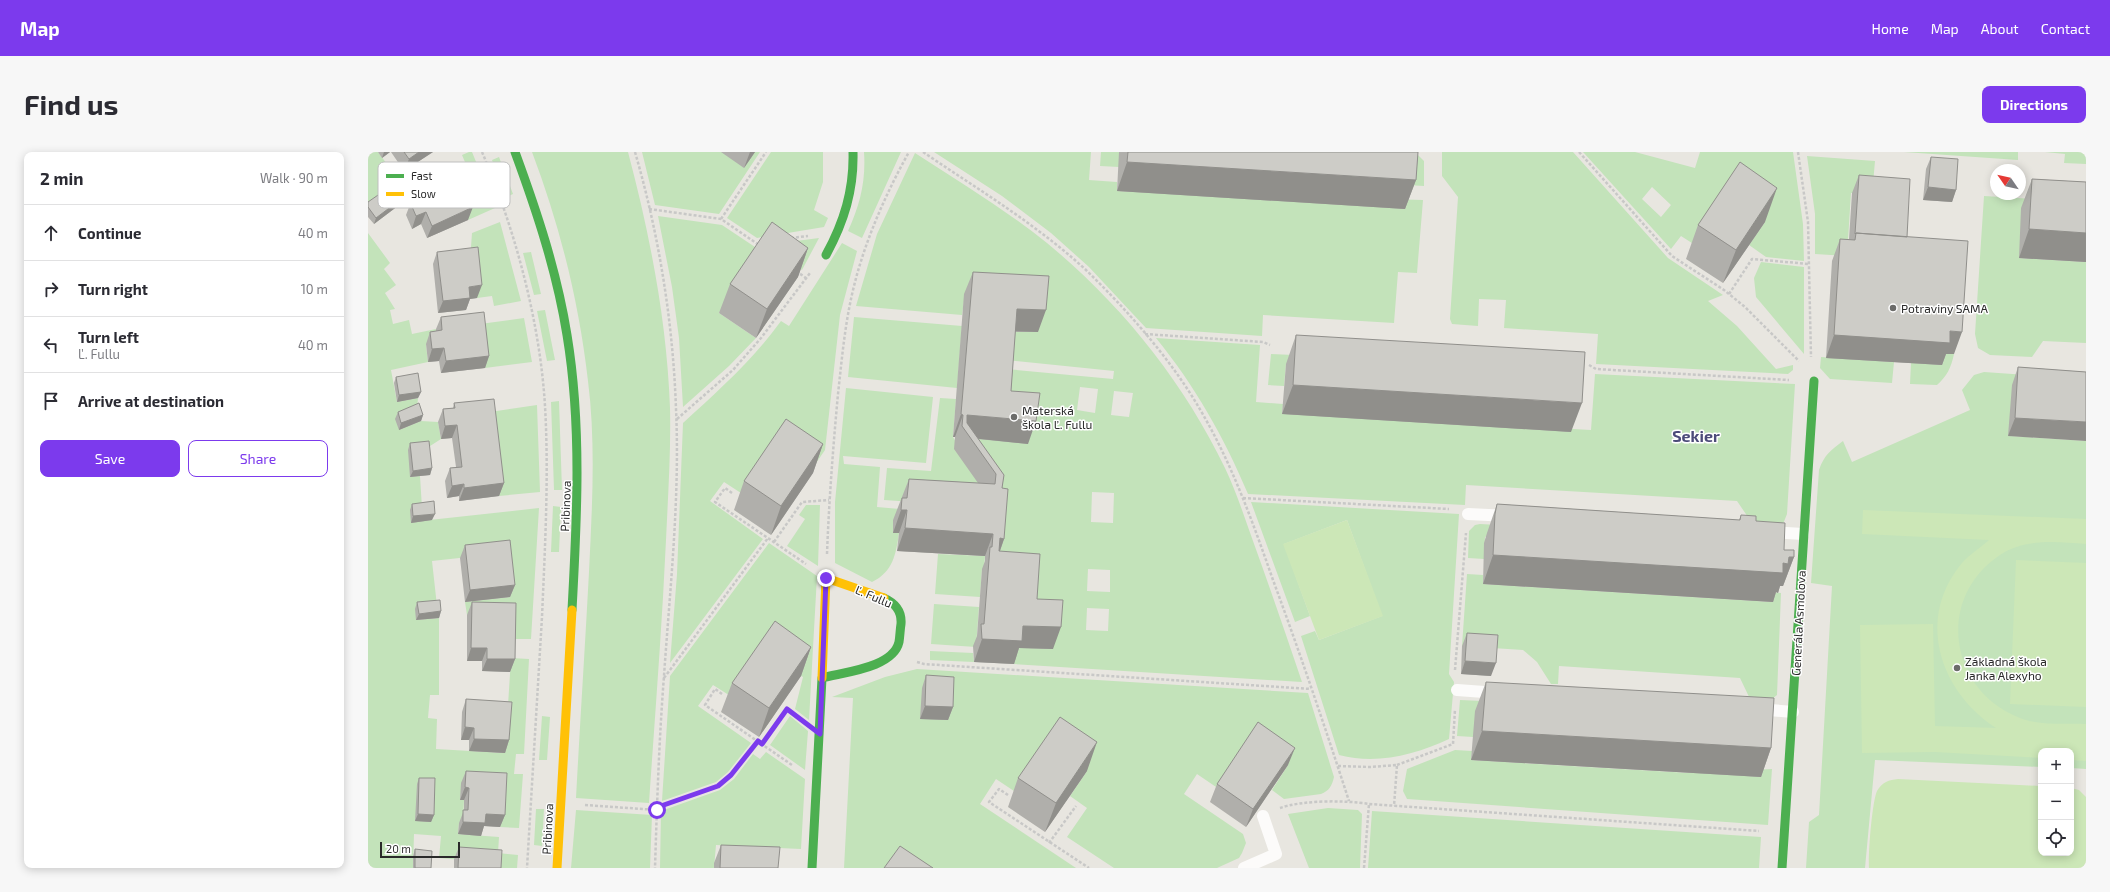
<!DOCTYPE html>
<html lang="en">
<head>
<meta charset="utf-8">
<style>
  :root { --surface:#fff; --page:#f7f7f7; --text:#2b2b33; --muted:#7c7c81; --line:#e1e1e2; --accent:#7c3aed }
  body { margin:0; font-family:"Exo 2",sans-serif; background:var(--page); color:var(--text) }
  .controls { position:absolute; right:12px; bottom:12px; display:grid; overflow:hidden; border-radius:8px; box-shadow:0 2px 10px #0003 }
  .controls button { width:36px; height:36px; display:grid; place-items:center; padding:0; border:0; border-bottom:1px solid var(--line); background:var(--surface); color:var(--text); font:20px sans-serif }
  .compass { position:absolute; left:1622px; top:12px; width:36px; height:36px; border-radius:50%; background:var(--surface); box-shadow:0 2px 10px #0003; rotate:304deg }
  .scale { position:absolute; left:12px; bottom:10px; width:80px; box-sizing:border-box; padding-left:4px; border:2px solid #2a2a2a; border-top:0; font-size:11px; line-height:14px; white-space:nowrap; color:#2a2a2a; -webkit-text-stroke:3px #fff; paint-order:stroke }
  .stop { position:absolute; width:12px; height:12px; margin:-9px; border:3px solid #7c3aed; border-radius:50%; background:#fff }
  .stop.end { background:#7c3aed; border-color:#fff; box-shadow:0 1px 4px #0008 }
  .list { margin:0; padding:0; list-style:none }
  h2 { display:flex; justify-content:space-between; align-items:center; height:52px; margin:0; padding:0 16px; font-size:17px }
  h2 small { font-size:13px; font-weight:400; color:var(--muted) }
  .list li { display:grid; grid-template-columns:26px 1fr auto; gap:12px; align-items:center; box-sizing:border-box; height:56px; padding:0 16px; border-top:1px solid var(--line) }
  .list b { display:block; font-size:15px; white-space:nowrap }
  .list p { margin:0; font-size:13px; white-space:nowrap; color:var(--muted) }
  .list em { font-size:13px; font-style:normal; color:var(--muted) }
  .actions { display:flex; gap:8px; padding:12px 16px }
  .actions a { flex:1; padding:9px 0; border:1px solid var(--accent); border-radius:8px; text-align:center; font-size:14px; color:var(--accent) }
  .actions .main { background:var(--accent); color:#fff }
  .icon { flex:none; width:22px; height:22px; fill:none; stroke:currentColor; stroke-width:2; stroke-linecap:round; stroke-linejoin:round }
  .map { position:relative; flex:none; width:1718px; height:716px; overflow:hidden; border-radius:8px }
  header { display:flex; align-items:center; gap:24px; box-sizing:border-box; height:56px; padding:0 20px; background:var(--accent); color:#fff }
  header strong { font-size:19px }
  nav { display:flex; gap:22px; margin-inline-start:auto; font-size:14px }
  .intro { display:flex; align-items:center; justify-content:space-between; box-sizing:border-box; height:96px; padding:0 24px }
  h1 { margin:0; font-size:28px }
  .button { padding:10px 18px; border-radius:8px; background:var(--accent); color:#fff; font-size:14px; font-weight:700 }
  main { display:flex; gap:24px; padding:0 24px }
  aside { flex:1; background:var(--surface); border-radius:8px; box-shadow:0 2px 10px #0003 }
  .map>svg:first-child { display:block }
</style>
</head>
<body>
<header>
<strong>Map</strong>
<nav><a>Home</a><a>Map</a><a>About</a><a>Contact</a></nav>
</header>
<div class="intro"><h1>Find us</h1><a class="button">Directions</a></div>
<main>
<aside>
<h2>2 min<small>Walk · 90 m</small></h2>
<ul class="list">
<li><svg class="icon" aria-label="ahead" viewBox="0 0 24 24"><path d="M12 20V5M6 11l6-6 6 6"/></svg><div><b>Continue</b></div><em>40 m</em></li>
<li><svg class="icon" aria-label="right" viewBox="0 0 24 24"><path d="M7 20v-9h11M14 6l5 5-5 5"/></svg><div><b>Turn right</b></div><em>10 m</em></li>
<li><svg class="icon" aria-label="left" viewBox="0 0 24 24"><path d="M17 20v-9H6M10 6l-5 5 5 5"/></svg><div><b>Turn left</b><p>Ľ. Fullu</p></div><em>40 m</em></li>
<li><svg class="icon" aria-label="arrive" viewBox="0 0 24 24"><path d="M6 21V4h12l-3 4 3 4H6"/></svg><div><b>Arrive at destination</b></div></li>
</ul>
<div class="actions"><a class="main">Save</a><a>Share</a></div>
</aside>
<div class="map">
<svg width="1718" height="716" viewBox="0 0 1718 716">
  <rect width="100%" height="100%" fill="#e8e6e0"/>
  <path fill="#c3e3ba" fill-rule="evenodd" d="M0,0h10l23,31 -33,24z
    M101,0h3l23,56 -27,12 -17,-37 19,-9 -8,-19z
    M164,0h96c22,83 39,170 42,256 1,44 -2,88 -4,132 -4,88 -11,175 -17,263l-73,-5c4,-75 9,-151 13,-226 3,-63 7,-128 -1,-191 -9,-79 -28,-155 -56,-229z
    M274,0h118l-41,62 -64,-9z
    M403,0h52v30l-9,28 14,8 -4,9 -67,11 -30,-20z
    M496,0h37l-39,86 -14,-7c12,-26 18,-50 16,-79z
    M566,0h157l-2,28 28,2v9l306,9 -6,73 -19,-1 -4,51 -131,-8 -1,21 -116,-8 -57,-61 -38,-34 -49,-37z
    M733,0h18v15l-19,-1z
    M1047,0l9,9v25l-17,-1z
    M1074,0h131l95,106 55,37 -15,6 29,25 39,43 17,-4v5l-5,4 -192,-10 2,-30 -94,-6 2,-28 -27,-1 -1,27 -26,-2 -2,-5 8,-122 -16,-21z
    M1215,0h52l60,16 5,-16h93l10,72 1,37 -38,-4 -17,-12 16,-23 -70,23 -14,-9 -10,13zM1284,35l19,18 -10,12 -19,-18z
    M1536,0h114v8z
    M1677,0h41v12l-22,-1 1,-9z
    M547,1c45,29 91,57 132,90 74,61 136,138 178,225 11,23 19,48 28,73 17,47 33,94 49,141l-288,-18 1,-16 -24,-75 9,-62 -41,-66 44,-32 3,-44 107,10 1,-8 -107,-11 -42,-66 -3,21 -106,-9 21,-72zM712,235l18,2 -3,24 -18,-3zM746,239l19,2 -4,24 -18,-2zM724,340l22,1 -1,30 -22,-1zM720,417l22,1v22l-23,-1zM719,456l22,1 -1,22 -22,-1z
    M1439,4l68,5 -3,34 -21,-2 -4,63 -32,-2v-40z
    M131,5l14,37 -7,3 -14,-37z
    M1616,44l68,4 -33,58 67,4v81l-43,-2 -11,16 -42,-2 -12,-7 -3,-14z
    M290,64l64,9 39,26 -42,62 37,25 -27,28 -46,41 -4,-69 -7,-51z
    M132,70l21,79 -27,5 -2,-10 -15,2 -6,-51 1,-14z
    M0,81l22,30 -6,6 12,16 -11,8 10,16 -5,1 3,14 16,-4 3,14 24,-5 1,14 -11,2 2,17 -37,8 6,32 21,-4 -1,11 -18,21 22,-9 17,1 3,17 -14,9 -17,29 10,-1 2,32 -11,14 128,-14 -8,131h-20v-24h-44l-2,-13 45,-5 -5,-44 -73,8 5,45 -21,14 23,-2v77h-9l-2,23 9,1 -1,30 69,4 6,-95 18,1 -5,95h-8l-2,20h9l-4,54 -19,-1 -38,-44 -2,17h4l-1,23h-4l-1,11 41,3 -1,16 20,2 -1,13h-20v-5l-58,-5 2,-22 -27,-2 -1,34h-45z
    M451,86l-17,32 -36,-25z
    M474,91l15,8 -17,64 -15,135 -15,22 -66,23 -20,-13 -14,19 53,38 -93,124 7,-89 6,-151c35,-32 70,-63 98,-102l8,5z
    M163,100l10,42 -7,1 -11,-42z
    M1393,110l43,5v87l-48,-57 -2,-19z
    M177,158l10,50 -8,1 -10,-50z
    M486,165l108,9 -5,62 -109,-11z
    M156,166l8,44 -47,6 -5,-44z
    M788,186l104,7 -4,57 27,2 -1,9 309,17 4,-56 200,10 -8,130 -4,10 -31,-1 -15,-22 -271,-16 -1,20 -217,-11c-24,-57 -53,-108 -92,-156z
    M1574,201l12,1c-3,14 -7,22 -17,31l-27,-1 1,-21z
    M903,202l46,2 -31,8 -2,22 -16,-1z
    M1453,205l73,5 -2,21 -62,-4 -10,-11z
    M1616,220l58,4 -33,60 77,5v328l-15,-1v-17h-30v16l-166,-7 -10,108h-59l3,-46 10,-7 13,-229 -21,-3 8,-113c5,-15 12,-20 24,-29l9,21 118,-52 -8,-20 12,-15z
    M478,236l87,9 -7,66 -83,-7 1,8 36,3 -3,40 23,2 -7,11v12l6,1c-3,21 -6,39 -27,49l-37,-19v-61z
    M572,246l16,1 -3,38 35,59 -1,11 -103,-7 3,-32 44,3z
    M191,249l3,89h-8l-3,-88z
    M169,253l3,87 -41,4 -9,-84z
    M883,350l208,12 -10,160 5,8 -5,57c-35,16 -72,26 -110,16l-38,-119 14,-5 4,9 63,-24 -35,-96 -63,24 26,72 -15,6z
    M438,353h14l-2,61 -31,-20 18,-27 -6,-4z
    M185,354l8,1 -2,45h-8z
    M1112,372l37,2 -32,11 -1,22 -16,-1 1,-27 6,-6z
    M401,391l48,33 -8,144 -14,-11 8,-32 -2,-1 -69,21 -19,-12 -15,21 53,37 -23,29 -12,10 -54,19 8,-125z
    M570,402l47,2 -1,13h-2l-2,28 -45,-3z
    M1099,422l16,1v9l289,18 1,-10 8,1 -4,102 -5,4 -21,2 -11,-23 -181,-12 -1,18h-7l-14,-22 -14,-12 -61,-4z
    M566,452l45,3 -3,40 -45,-3z
    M562,499l43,2 1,9 -44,-2z
    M549,517l391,24 26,84c-2,9 -5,14 -13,17l-37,5 -12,-9 16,-25 -69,24 -22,-15 -13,20 59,40 3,9 -4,10 -3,5 -22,10h-103l-47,-31 20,-29 -17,-12 17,-25 -70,22 -21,-14 -16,25 96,64h-232l9,-170 -21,-1 53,-20z
    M1092,548l46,2 -33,35 -16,-1z
    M174,564l8,1 -3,43h-8z
    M422,564l18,15 -3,39 -35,-25z
    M1087,598l17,1 -1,9 218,13 83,-4 -4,56 -361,-26 -4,-8 4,-22z
    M398,600l39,27 -4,70 -85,-4 -2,23h-54l1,-57 59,-21 14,-11 19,-25 7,5z
    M960,656l30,2 4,4 -2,54h-51l-21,-54z
    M168,657h8l-2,37 -8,-1z
    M208,658l76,5 -2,53h-79z
    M1004,659l389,26 -2,31h-391z"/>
  <path fill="#cce7b7" d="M1495,358l223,9v25c-29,-2 -60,-6 -86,11 -65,43 -51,136 20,163 20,8 45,5 66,6v37l-15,-1v-9h-30v7l-106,-6 -73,1 -2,-128 73,-1 2,102 61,2c-56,-36 -81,-109 -34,-165 8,-9 18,-15 27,-23l-127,-6z
    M979,368l36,96 -64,24 -36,-96z
    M1648,408l70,3v144l-76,-3z
    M1530,627l143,7v67h30v-65l8,2 7,7v71h-217c-1,-13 3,-66 8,-77 5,-9 12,-11 21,-12z"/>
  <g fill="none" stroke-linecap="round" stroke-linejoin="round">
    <path stroke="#c8c8c7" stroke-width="2.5" stroke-dasharray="3 2" stroke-linecap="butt" d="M114,0c33,77 58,170 63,254 4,70 0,140 -3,211 -5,84 -10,167 -15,251
      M267,0c24,83 38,170 41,257 4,89 -6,179 -12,267 -5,64 -7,128 -9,192
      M555,0c56,38 113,72 163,118 41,40 83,87 112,136 33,55 54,114 75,174 27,73 52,147 76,221
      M1211,0l93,104 52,34 21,17 54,54
      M1430,0l10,70 3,135
      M281,57l72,10 38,26
      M353,67l45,-67
      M423,86l17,-2
      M428,119l10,7
      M1361,142l23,-35 57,5
      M777,182l118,8 7,3
      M1221,213l7,4 193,11
      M309,267l56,-49 28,-32 49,-65
      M364,341l-7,-5 -10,14 91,62
      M875,346l206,11
      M406,390l28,-40 27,-2
      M459,402c2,-53 6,-106 11,-160 4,-36 7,-72 16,-108 11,-45 32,-93 55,-134
      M549,510l7,2 30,2 357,23
      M1087,518l11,-137
      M296,526l104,-140
      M354,542l-7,-5 -10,16 87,60
      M394,592l25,-35 9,7
      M1029,613l56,-21 2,-35
      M970,614l32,1 27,-2 -3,41
      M640,643l-9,-6 -10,13 100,66
      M217,653l72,5
      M290,655l61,-21 12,-11 27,-34
      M912,656c23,-8 65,-8 89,-4l390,27
      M681,691l27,-37
      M996,716l5,-64"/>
    <path stroke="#fcfbfa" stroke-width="12" d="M1100,362l41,2
      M1400,380l35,2
      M1089,538l41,3
      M1390,557l35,3
      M876,716l32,-14 -13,-38"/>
    <path stroke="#4caf50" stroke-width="9" d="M147,0c22,60 42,120 52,183 15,91 10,184 5,275
      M458,103c18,-33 28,-65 27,-103
      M444,716l10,-190c22,-6 71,-10 77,-36 1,-6 1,-12 2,-18 1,-13 -6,-21 -17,-26
      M1414,716l32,-487"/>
    <path stroke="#ffc107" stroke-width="9" d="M454,526l4,-100 58,20
      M189,716l15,-258"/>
  </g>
  <path fill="#b0afab" d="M10,0h12l-8,6z
    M23,0h42l-29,19z
    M353,0h34l-11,16z
    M751,0h299l-2,28 -11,29 -288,-18z
    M1563,5l25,33 -4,12 -29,-2 3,-31z
    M1491,23l48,62 47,117h-8l-4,11 -116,-7 6,-97 8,-22h9l3,-46z
    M1664,27l54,3v80l-67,-4 2,-50z
    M47,37l53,31 -41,18 -6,-14 -9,5 -6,-14 5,-13 -1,-1z
    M43,44l-37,28 -6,-7v-15z
    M1397,70l-42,61 -37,-24 12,-34z
    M440,96l-10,29 -42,61 -37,-25 11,-29z
    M69,100l40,46 -7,1 -4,11 -28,3 -5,-49z
    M605,120l65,60h-23l-4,59 17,53 -50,-5 26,36 -2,13 2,51 -4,12 37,48 16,50 -34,-1 -5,16 -40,-2 -1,-16 4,-10 5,-67 3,-8v-5l-88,-5 2,-18h-6v-13l16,-41 69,4 -24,-34 1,-12h-2l11,-143z
    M73,165l48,39 -4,12 -44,5 -2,-12 -11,1 -2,-18 4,-12 6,-1v-2z
    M928,183l275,97 -289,-18 4,-50z
    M1650,215l68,5 -78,64 4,-51z
    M28,225l25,15 -3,6 -21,4 -3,-19z
    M86,251l50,80 -5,13 -40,5v-5l-12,2 -2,-17 5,-13 6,-1 -4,-29 -11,1 -3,-17 5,-13 10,-1z
    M30,260l25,3 -2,6 -22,9 -4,-11z
    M42,291l22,25 -2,7 -20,2 -2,-27z
    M455,292l-10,29 -42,62 -37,-25 10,-29z
    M44,352l20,16 -21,3 -1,-13z
    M1129,352l242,16 2,-5 15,6 28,29 10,7 -11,29h-3l-2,7 -2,-1 -3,10 -290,-18 1,-41 3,-10z
    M97,393l50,40 -5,12 -45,5 -5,-44z
    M49,450l24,9 -2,7 -23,2 -1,-11z
    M104,450l43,57 -5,13 -28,-1v-10h-15v-46z
    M1099,481l24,43 -30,-2 1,-28z
    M443,495l-10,29 -42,61 -38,-25 11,-29z
    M558,523l27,32 -5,13 -28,-1 2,-31z
    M1118,530l285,66 -10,29 -290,-17 4,-49z
    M98,547l43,41 -4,13 -36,-2v-11h-8l1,-28z
    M920,613l-42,62 -36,-25 7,-18z
    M98,619l39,44 -5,12 -16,-1 -3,10 -23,-2 1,-11 5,-13v-10h-4l1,-17z
    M719,619l-42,61 -37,-25 10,-29z
    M51,626l15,37 -3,7 -16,-1 2,-37z
    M353,693l57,23h-64v-5z
    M91,695l42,21h-47v-9z
    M47,697l16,19h-18v-12z"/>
  <path fill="#908f8b" d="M16,0h6l-8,6z
    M51,0h14l-29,19 5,-12z
    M382,0h5l-11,16z
    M759,10l289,18 -11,29 -288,-18z
    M1560,35l28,3 -4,12 -29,-2z
    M1409,36l-12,34 -42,61 13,-33z
    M45,38l-2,6 -37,28 2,-6z
    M105,55l-5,13 -41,18 5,-12z
    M58,60l-5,12 -9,5 4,-13z
    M1661,77l57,4v29l-67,-4z
    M440,96l-10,29 -42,61 11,-29z
    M114,133l-5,13 -7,1 -4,11 -28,3 5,-12 26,-14z
    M649,157l29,1 -8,22 -29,-1z
    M1582,179l12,1 -8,22h-8l-4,11 -116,-7 8,-23z
    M76,196l-5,13 -11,1 4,-13z
    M121,204l-4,12 -44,5 5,-12z
    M925,233l289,18 -11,29 -289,-18z
    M53,240l-3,6 -21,4 2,-7z
    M593,262l2,1 -8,22h-2z
    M55,263l-2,6 -22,9 2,-7z
    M599,263l69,6 -8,23 -57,-6 -8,-11z
    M1647,266l71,4v19l-78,-5z
    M89,273l-5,13 -11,1 4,-13z
    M455,292l-10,29 -42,62 10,-29z
    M64,316l-2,7 -20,2 3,-6z
    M136,331l-5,13 -40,5 5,-13z
    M96,332l-5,12 -12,2 5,-12z
    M533,358h6l-8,23h-6z
    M67,362l-3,6 -21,3 2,-7z
    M537,376l88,6 -8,22 -88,-5z
    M632,386l4,1 -8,23z
    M1125,403l290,8 6,-6h5l-11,29h-3l-2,7 -2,-1 -3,10 -290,-18z
    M147,433l-5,12 -45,5 5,-12z
    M73,459l-2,7 -23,2 3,-6z
    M655,474l38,1 -8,22 -34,-1 -5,16 -40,-2 8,-23z
    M443,495l-10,29 -42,61 10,-29z
    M103,496h16l-5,13h-15z
    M119,507h28l-5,13 -28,-1z
    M1097,509l31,2 -5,13 -30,-2z
    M557,554l28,1 -5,13 -28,-1z
    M97,575l9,1 -5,12h-8z
    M1114,579l289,17 -10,29 -290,-17z
    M106,587l35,1 -4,13 -36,-2z
    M729,590l-10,29 -42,61 11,-29z
    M927,596l-7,17 -42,62 7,-18z
    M97,635l4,1 -5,12h-4z
    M50,662l16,1 -3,7 -16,-1z
    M118,662l19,1 -5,12 -16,-1 -3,10 -23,-2 5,-12z"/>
  <path fill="#cdccc7" stroke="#908f8b" d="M36,0h15l-10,7z
    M760,0h290l-2,28 -289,-18z
    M1563,5l27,2 -2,31 -28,-3z
    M1372,10l37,26 -41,62 -38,-25z
    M88,18l17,37 -41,19 -6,-14 -10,4 -6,-14 9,-4 -4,-9z
    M1491,23l51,4 -3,58 -51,-4 -1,1z
    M36,25l9,13 -37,28 -8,-11v-5z
    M1664,27l54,3v51l-57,-4z
    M404,70l36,26 -41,61 -37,-25z
    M1488,81l112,8 -6,91 -12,-1v12l-116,-8 6,-96 15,1z
    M110,95l4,38 -13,2 1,11 -27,3 -6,-49z
    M605,120l76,4 -3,34 -29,-1 -6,82 29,2 -4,28 -69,-6v8l37,52 -2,13 6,1 -4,50 -4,-1 -1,13 41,3 -3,45 26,1 -2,27 -38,-1 -1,15 -40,-2 -1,-15h3l6,-77h2l1,-13 -88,-6 2,-18h-6l1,-12h5l2,-19 86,5 1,-10 -34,-48 1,-11 -2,-1z
    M116,160l5,44 -43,5 -2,-13 -12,1 -2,-17 12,-2 -1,-13z
    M928,183l289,17 -3,51 -289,-18z
    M1650,215l68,5v50l-71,-4z
    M50,221l3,19 -22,3 -3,-18z
    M126,247l10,84 -40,5v-4l-12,2 -2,-18 12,-1 -5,-42 -12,1 -2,-17 12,-1 -1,-5z
    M51,251l4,12 -22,8 -3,-11z
    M418,267l37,25 -42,62 -37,-25z
    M61,289l3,27 -19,3 -3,-28z
    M66,349l1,13 -22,2 -1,-12z
    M1129,352l243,16 1,-5 15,1v5l29,2 -1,27h10v7h-5l-1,7 -5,-1v10l-290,-18 2,-41z
    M142,388l5,45 -45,5 -5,-45z
    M72,448l1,11 -22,3 -2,-12z
    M104,450l44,1 -1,56h-28v-11h-16z
    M407,469l36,26 -42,61 -37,-25z
    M1099,481l31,2 -2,28 -31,-2z
    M558,523l28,2 -1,30 -28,-1z
    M1118,530l288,16 -3,50 -289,-17z
    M98,547l46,3 -3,38 -35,-1v-11l-9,-1z
    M692,565l37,25 -41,61 -38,-25z
    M890,570l37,26 -42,61 -36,-25z
    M98,619l41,2 -2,42 -19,-1 -1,9 -22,-1v-12h5l1,-22 -4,-1z
    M51,626h16l-1,37 -16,-1z
    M353,693l59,2 -2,21h-58z
    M532,694l33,22h-49z
    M91,695l43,3 -1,18h-43z
    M47,697l17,2 -1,17h-16z"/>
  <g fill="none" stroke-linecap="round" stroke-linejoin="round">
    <path stroke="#7c3aed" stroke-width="5" d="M289,658l1,-3 60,-21 13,-11 27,-34 4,3 25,-35 33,25 6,-156"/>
  </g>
  <g fill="#6c6c6a" stroke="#fff" stroke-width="1.5">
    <circle cx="1525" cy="156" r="4"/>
    <circle cx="646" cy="265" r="4"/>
    <circle cx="1589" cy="516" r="4"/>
  </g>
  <g text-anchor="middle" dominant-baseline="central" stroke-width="3" stroke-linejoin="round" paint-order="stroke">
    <g font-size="12" fill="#2a2a2a" stroke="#fff" text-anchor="start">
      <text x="1533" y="156">Potraviny SAMA</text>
      <text x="654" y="258">Materská<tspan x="654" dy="14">škola Ľ. Fullu</tspan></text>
      <text x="1597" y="509">Základná škola<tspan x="1597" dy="14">Janka Alexyho</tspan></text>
    </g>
    <g font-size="12" fill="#2a2a2a" stroke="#fff">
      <text transform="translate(197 354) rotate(-88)">Pribinova</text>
      <text transform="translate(506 444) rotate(23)">Ľ. Fullu</text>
      <text transform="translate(1430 471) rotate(-87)">Generála Asmolova</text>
      <text transform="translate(179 677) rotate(-87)">Pribinova</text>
    </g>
    <g font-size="16" font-weight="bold" fill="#4c4b79" stroke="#fff">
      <text x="1328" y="283">Sekier</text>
    </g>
  </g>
  <rect x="10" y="10" width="132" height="46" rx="6" fill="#fff" stroke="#bfbfbf" stroke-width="1"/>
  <rect x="18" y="22" width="18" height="4" fill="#4caf50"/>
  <rect x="18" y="40" width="18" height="4" fill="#ffc107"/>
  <g font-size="11" fill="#2a2a2a">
    <text x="43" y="28">Fast</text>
    <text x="43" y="46">Slow</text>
  </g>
</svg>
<div class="controls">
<button>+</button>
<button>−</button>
<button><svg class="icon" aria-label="locate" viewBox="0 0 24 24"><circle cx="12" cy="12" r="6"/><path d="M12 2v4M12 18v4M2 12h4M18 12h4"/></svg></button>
</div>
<svg class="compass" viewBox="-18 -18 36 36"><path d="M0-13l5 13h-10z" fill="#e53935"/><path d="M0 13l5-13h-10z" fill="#7c7c81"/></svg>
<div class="scale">20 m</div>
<div class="stop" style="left:289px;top:658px"></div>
<div class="stop end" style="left:458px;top:426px"></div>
</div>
</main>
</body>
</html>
